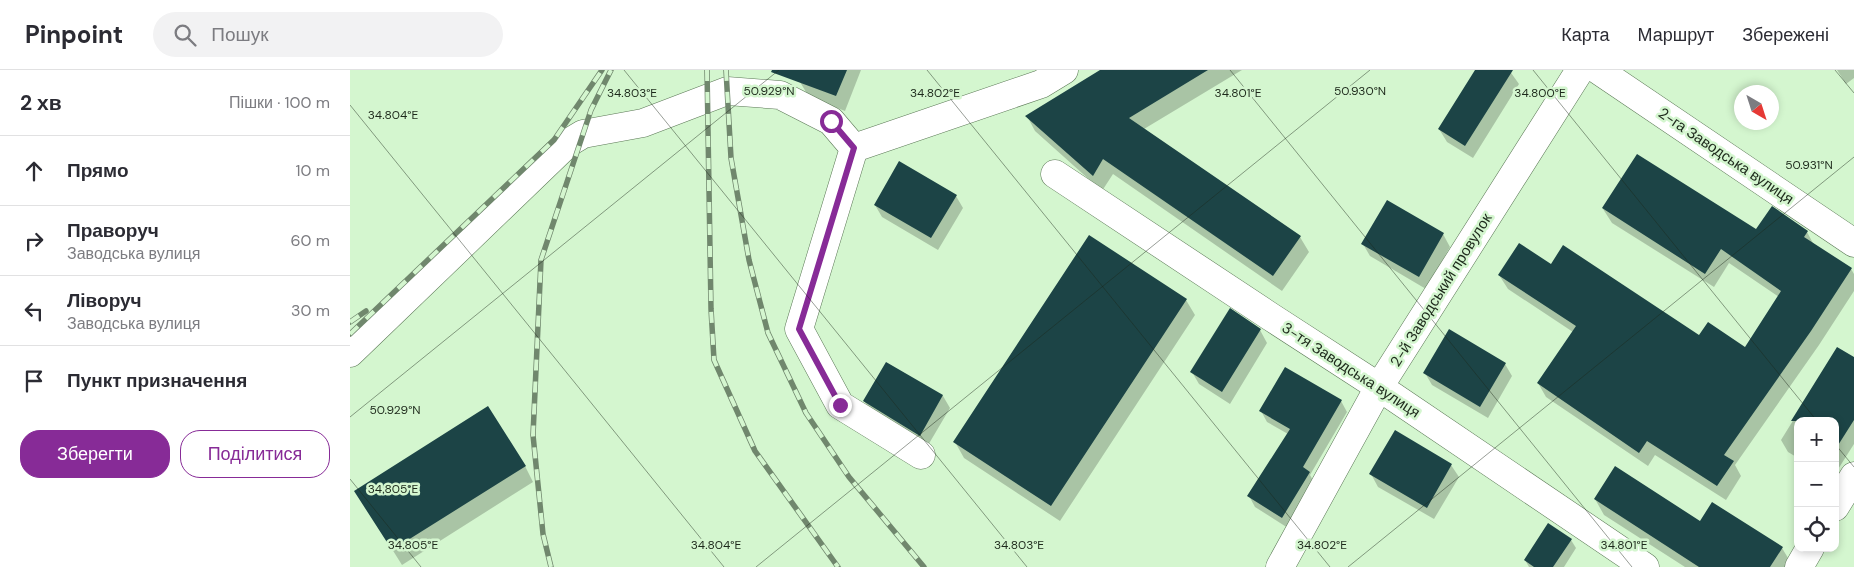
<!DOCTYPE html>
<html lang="uk">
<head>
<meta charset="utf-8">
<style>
  :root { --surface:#fff; --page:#f2f2f3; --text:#2b2b33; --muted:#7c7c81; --line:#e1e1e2; --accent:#872b97 }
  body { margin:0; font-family:"DM Sans",sans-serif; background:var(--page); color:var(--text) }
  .controls { position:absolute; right:15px; bottom:15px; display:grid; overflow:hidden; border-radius:10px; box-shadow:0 2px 8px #0003 }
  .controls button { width:45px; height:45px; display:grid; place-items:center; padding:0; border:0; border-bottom:1px solid var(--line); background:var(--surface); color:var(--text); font:25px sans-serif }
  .compass { position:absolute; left:1384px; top:15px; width:45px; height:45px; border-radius:50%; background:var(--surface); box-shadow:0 2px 8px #0003; rotate:141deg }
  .stop { position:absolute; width:15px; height:15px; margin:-11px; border:4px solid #872b97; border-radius:50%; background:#fff }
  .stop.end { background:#872b97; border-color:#fff; box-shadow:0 1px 5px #0008 }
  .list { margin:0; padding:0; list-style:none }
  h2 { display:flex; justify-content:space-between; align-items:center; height:65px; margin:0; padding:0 20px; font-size:21px }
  h2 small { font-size:16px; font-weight:400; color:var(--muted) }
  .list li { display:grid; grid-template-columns:32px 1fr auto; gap:15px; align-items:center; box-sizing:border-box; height:70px; padding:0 20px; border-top:1px solid var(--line) }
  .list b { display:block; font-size:19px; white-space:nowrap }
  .list p { margin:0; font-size:16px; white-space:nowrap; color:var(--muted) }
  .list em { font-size:16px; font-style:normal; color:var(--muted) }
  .actions { display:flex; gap:10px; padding:15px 20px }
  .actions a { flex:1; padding:11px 0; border:1px solid var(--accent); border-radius:20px; text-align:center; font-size:18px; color:var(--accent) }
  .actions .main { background:var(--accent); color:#fff }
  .icon { flex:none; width:28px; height:28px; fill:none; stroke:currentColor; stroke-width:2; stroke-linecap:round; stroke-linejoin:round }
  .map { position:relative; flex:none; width:1504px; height:497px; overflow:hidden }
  header { display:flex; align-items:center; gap:30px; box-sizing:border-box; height:70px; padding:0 25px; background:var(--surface); border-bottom:1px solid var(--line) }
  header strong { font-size:24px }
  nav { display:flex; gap:28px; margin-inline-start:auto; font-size:18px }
  .search { width:350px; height:45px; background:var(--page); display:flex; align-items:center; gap:12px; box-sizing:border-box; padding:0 18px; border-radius:28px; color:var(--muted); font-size:19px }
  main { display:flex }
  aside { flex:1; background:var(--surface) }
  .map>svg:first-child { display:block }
</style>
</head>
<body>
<header>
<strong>Pinpoint</strong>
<div class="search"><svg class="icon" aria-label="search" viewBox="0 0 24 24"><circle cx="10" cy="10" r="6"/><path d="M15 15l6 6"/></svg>Пошук</div>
<nav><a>Карта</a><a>Маршрут</a><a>Збережені</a></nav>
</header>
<main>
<aside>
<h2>2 хв<small>Пішки · 100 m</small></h2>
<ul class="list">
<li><svg class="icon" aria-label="ahead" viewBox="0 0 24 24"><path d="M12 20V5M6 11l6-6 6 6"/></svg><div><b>Прямо</b></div><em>10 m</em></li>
<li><svg class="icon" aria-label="right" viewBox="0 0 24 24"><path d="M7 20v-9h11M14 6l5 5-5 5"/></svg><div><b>Праворуч</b><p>Заводська вулиця</p></div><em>60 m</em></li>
<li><svg class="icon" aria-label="left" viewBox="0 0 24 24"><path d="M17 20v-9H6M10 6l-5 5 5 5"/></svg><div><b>Ліворуч</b><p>Заводська вулиця</p></div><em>30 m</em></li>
<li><svg class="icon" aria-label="arrive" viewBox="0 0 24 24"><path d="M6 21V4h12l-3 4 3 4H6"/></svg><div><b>Пункт призначення</b></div></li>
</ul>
<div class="actions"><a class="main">Зберегти</a><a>Поділитися</a></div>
</aside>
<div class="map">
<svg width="1504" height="497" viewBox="0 0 1504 497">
  <rect width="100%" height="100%" fill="#d4f6cf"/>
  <path fill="#0003" d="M455,0h56l-16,41 -36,-14 -9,-15z
    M752,0h140l-98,59 156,108 9,15 -27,39 -169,-117 -11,17 -67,-60 -8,-15z
    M1126,0h33l10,14 -46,74 -26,-16 -8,-13z
    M1487,0h17v8l-8,6z
    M606,126l7,12 -25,42 -56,-33 -7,-12z
    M1253,139l153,22 51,1 7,13 37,24 3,5v17l-35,54 -84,120 6,11 -15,24 -71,-45 -7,11 -102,-69 -8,-14 35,-51 -65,-43 -9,-14 53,-10 148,72 45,12 34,-52 -50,-34 -15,24 -102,-64z
    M1093,164l7,13 -24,42 -56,-33 -7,-12z
    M836,230l9,15 -135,206 -96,-63 -9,-16z
    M910,260l7,13 -37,61 -31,-20 -7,-12z
    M1488,278l16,11v85l-19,30v-53h-37v37l-10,-6 -7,-12z
    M537,293l56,33 7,12 -23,39 -55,-34 -8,-12z
    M1155,294l7,12 -24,42 -56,-33 -7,-12z
    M991,331l6,11 -37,63 5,9 -27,44 -33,-21 -6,-11 39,-62 -21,-12 -6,-11z
    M1101,395l8,12 -25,42 -56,-32 -7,-13z
    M175,396l8,16 -131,83 -37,-59z
    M1245,429l105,23 82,26 9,15 -2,4h-104l-81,-52z
    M1221,470l5,8 -12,19h-35l-4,-7z"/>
  <path fill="#1c4446" d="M422,0h75l-11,26 -65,-24z
    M750,0h108l-79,48 172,118 -28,40 -170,-117 -10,17 -68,-60z
    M1125,0h38l-48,76 -27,-17z
    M1287,84l119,75 16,-23 36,25 -4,6 48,31 -41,63 -87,124 10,6 -17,25 -70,-45 -8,12 -102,-70 39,-57 -78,-51 21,-32 32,21 12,-19 136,90 9,-13 37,25 36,-56 -60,-42 -16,25 -103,-66z
    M549,91l58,34 -26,43 -57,-33z
    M1037,130l57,33 -25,44 -58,-33z
    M739,165l98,64 -136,207 -98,-64z
    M880,238l31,21 -39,63 -32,-20z
    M1099,259l57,34 -26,44 -57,-34z
    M1487,277l17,10v63l-19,30v-29h-44z
    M536,292l57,33 -23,41 -57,-35z
    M935,297l57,33 -39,67 7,5 -28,46 -35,-22 43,-67 -31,-18z
    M138,336l38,60 -134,84 -38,-59z
    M1045,360l57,34 -25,44 -58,-34z
    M1265,396l85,55 12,-19 71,45 -13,20h-71l-105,-68z
    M1198,453l24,16 -19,28h-19l-10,-7z"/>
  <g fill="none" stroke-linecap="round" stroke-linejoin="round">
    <g stroke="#5b7856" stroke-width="29">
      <path id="minor" d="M1248,0l256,173
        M705,104l216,143 108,70 266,180
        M0,283l218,-210 15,-9 60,-11 84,-32 53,4 51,26 23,27
        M571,385l-81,-50 -41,-76 55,-181 187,-64 23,-14
        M1485,437l19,-31
        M930,497l99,-180 201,-317
        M1449,497l11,-19"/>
    </g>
    <use href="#minor" stroke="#fff" stroke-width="28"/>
    <g stroke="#70876d" stroke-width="5.5">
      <path id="rail" d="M357,0l4,239 3,51 41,91 83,116
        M376,0l5,88 18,102 19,73 38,80 43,64 75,90
        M0,252l16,-11
        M0,264l204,-194 48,-70
        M201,497l-8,-33 -10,-99 8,-175 50,-150 20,-40"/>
    </g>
    <use href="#rail" stroke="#d4f6cf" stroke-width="4" stroke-dasharray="11" stroke-linecap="butt"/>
  </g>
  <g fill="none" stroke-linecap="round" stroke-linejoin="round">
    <path stroke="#872b97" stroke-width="6" d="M481,51l23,27 -55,181 41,76"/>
  </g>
  <path fill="none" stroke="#1d291b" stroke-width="1" stroke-opacity="0.45" d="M274,0l403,497M577,0l403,497M880,0l402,497M1183,0l284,351M1485,0l19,23M0,35l374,462M0,347l429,-347M1485,374l19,23M0,409l71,88M406,497l614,-497M998,497l506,-410"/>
  <g text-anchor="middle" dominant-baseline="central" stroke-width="5" stroke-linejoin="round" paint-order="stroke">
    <g font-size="15" fill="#1d291b" stroke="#d4f6cf">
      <text transform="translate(1376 86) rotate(34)">2-га Заводська вулиця</text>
      <text transform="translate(1091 220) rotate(-58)">2-й Заводський провулок</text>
      <text transform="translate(1001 300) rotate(33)">3-тя Заводська вулиця</text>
    </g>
  </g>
  <g font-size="12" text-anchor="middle" fill="#1d291b" stroke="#d4f6cf" stroke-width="5" stroke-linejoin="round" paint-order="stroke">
    <text x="1010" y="25">50.930°N</text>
    <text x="419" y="25">50.929°N</text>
    <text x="282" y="27">34.803°E</text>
    <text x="1190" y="27">34.800°E</text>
    <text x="585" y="27">34.802°E</text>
    <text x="888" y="27">34.801°E</text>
    <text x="43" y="49">34.804°E</text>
    <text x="1459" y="99">50.931°N</text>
    <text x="45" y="344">50.929°N</text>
    <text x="43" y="423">34.805°E</text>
    <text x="63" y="479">34.805°E</text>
    <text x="366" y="479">34.804°E</text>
    <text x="669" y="479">34.803°E</text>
    <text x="972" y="479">34.802°E</text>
    <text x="1274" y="479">34.801°E</text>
  </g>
</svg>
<div class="controls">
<button>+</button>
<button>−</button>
<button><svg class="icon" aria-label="locate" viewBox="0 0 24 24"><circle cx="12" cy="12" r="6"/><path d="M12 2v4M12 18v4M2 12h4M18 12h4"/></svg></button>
</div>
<svg class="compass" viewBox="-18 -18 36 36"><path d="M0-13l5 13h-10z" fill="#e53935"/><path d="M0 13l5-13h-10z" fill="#7c7c81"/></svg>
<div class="stop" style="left:481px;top:51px"></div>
<div class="stop end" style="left:490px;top:335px"></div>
</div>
</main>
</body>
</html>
